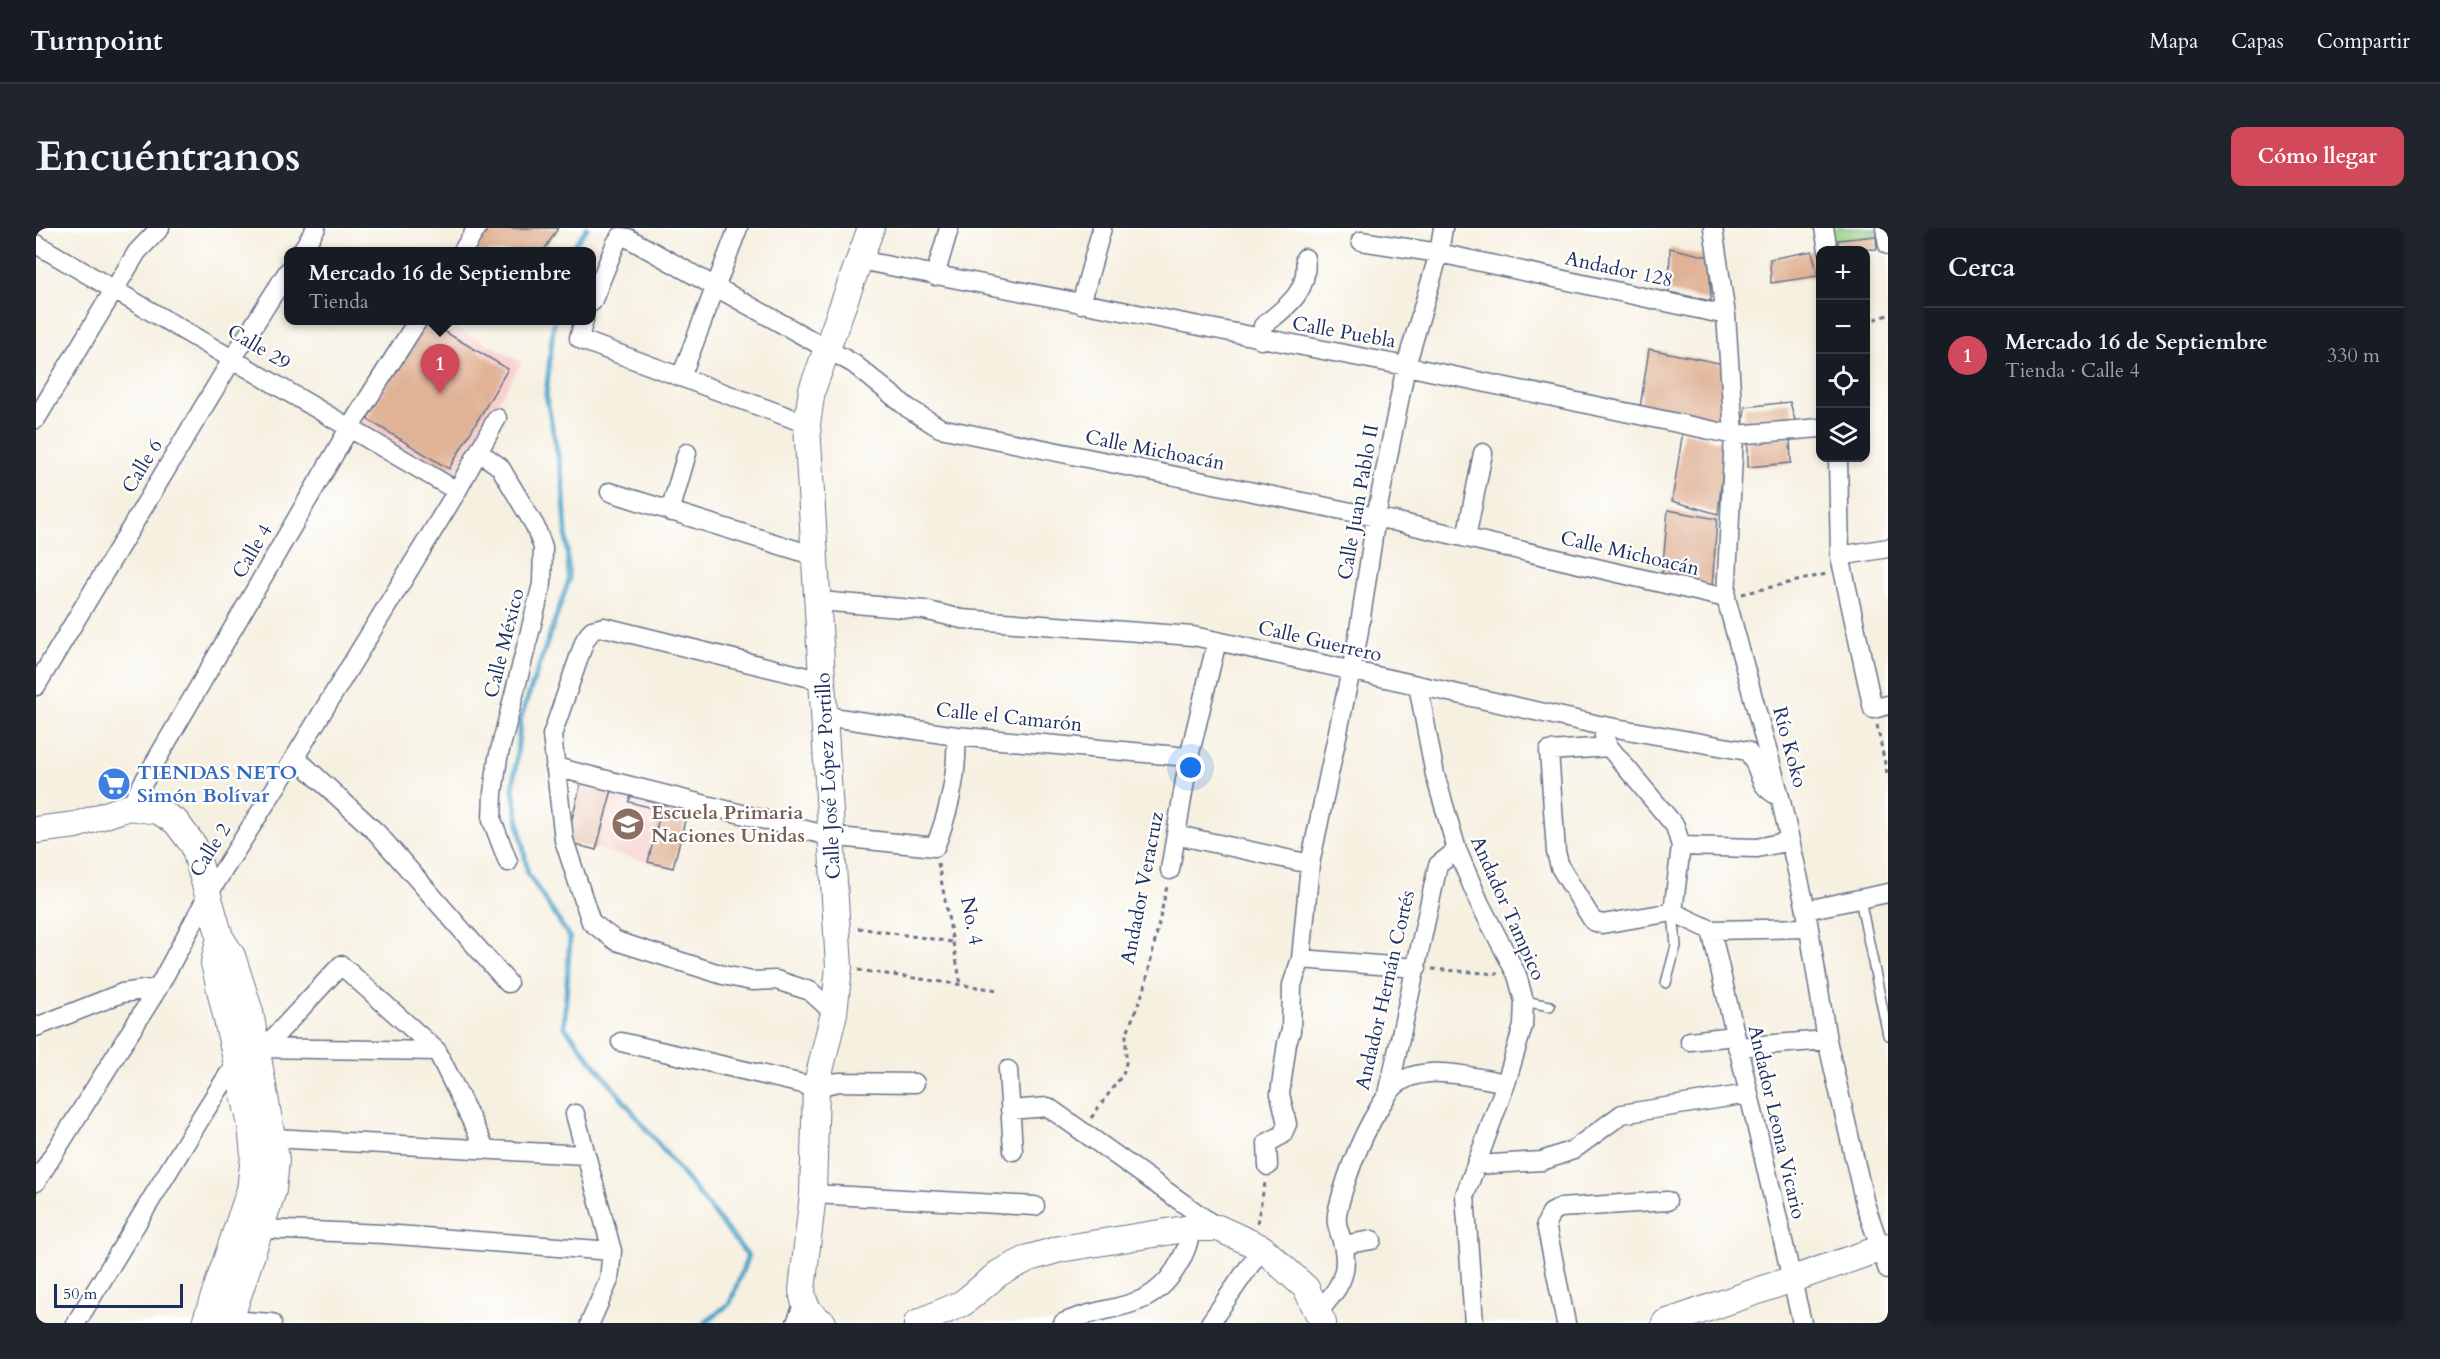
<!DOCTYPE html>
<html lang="es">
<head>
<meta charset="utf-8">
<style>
  :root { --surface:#171b24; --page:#20242c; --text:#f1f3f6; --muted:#9ea1a6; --line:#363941; --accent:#d1495b }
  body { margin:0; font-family:Cardo,serif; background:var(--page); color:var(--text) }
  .controls { position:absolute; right:18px; top:18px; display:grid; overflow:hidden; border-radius:12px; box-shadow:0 3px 9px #0003 }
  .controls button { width:54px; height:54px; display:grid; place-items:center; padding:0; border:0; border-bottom:2px solid var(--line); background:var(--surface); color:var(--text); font:30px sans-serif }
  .scale { position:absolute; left:18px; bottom:15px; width:129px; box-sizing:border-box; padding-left:6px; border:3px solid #1b2f5e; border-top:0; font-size:16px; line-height:21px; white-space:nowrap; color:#1b2f5e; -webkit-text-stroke:4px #fff; paint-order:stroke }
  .you { position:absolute; left:1155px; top:540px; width:21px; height:21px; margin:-15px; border:4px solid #fff; border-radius:50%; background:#1a73e8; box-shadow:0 0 0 9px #1a73e833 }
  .badge { display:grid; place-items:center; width:39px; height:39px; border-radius:50%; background:var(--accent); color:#fff; font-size:20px; font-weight:700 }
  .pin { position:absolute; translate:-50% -50px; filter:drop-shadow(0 2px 3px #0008) }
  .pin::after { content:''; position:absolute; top:32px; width:21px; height:18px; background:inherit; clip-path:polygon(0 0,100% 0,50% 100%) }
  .popup { position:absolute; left:248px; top:19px; width:312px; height:78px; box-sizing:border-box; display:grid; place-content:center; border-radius:12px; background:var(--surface); filter:drop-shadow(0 2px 4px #0005); font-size:20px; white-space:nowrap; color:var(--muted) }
  .popup b { font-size:22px; color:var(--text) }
  .popup::after { content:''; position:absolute; left:50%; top:100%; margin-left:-12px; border:12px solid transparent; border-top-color:var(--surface) }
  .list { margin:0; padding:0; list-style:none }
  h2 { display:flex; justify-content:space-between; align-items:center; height:78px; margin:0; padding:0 24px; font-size:26px }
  h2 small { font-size:20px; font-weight:400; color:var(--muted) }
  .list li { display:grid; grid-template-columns:39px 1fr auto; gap:18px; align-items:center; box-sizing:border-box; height:96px; padding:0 24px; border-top:2px solid var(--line) }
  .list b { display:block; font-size:22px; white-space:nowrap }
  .list p { margin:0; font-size:20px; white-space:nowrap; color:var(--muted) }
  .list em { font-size:20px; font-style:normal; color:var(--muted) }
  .icon { flex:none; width:33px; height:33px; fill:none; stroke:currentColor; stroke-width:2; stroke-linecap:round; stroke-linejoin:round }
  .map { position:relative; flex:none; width:1852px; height:1095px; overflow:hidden; border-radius:12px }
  header { display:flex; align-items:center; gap:36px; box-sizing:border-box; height:84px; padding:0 30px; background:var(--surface); border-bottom:2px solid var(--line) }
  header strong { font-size:28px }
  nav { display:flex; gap:33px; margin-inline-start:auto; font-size:21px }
  .intro { display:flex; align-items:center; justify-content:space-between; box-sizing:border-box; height:144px; padding:0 36px }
  h1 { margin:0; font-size:42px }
  .button { padding:15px 27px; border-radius:12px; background:var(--accent); color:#fff; font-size:21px; font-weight:700 }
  main { display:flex; gap:36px; padding:0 36px }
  aside { flex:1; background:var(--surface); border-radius:12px; box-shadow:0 3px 9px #0003 }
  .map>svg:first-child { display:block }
</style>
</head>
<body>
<header>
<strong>Turnpoint</strong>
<nav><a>Mapa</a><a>Capas</a><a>Compartir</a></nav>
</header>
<div class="intro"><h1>Encuéntranos</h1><a class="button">Cómo llegar</a></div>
<main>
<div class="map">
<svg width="1852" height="1095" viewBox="0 0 1852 1095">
  <rect width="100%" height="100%" fill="#fff"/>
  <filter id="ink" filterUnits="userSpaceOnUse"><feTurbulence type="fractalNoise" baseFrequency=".0167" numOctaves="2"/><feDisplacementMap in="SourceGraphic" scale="12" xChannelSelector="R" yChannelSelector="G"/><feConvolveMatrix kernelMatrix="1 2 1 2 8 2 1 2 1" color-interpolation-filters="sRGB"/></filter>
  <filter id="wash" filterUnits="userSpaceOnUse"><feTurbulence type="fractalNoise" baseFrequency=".008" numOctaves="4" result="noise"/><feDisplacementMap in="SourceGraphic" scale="24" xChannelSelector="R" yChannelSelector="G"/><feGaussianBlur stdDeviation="1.35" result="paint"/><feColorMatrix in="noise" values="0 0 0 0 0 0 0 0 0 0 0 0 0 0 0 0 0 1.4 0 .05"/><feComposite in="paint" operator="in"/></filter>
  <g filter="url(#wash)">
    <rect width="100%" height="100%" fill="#f6f0e0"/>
    <path fill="#f7d0cc" d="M389,93h17l80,41 -70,118 -96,-55z
      M546,551l107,26 -16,63 -106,-26z"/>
    <path fill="#97d083" stroke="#598070" stroke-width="1.5" d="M1794,0h46v8l-45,6z"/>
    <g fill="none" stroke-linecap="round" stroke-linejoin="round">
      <path stroke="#50a4cb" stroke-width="5" d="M533,24l18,-24
        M518,92l-8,75 17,86 6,99 -48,137 -8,73 15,84 42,64 -6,88 184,230 -18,47 -25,20"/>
    </g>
    <g id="blocks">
      <path fill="#e0b396" d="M446,0h76l-15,24h-76z
        M1840,8l1,13 -38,1 -1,-10z
        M1634,20l39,9 2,44 -42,-9z
        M1776,23l6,25 -47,7 -1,-24z
        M389,92l83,49 -59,100 -82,-50z
        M1613,121l75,15 1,61 -85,-17z
        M1754,174l6,22 -53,4 2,-21z
        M1647,203l43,12 -8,71 -46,-13z
        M1754,208l1,27 -43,4v-27z
        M1632,282l49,9 -5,69 -50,-14z
        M546,551l31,7 -17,64 -30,-8z
        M596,563l57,14 -16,63 -25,-6 13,-52 -32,-8z"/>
    </g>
  </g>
  <g filter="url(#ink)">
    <use href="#blocks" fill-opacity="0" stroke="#68738c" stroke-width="1.5"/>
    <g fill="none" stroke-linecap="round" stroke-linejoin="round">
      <g stroke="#68738c" stroke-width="12">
        <path id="lane" d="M1824,671l28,136
          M1630,755l10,-37 -3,-34
          M1488,773l26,5"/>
      </g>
      <g stroke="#68738c" stroke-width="21">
        <path id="street" d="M1677,0l13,87 8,120 -8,163 54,199 26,113 21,130 38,164 23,66
          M1788,0l4,22
          M1849,0l3,17
          M1325,13l78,12 287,62
          M0,16l421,247
          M265,24l15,-24
          M426,24l15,-24
          M823,32l547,106 328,69 86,-7
          M899,48l14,-48
          M556,74l24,-59 4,-6 8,1 226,126 54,44 32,20 436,89 350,81
          M1045,76l21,-76
          M548,92l-5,18 5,3 223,83
          M1225,112l2,-14c23,-19 47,-34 42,-68
          M645,149l57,-149
          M0,191l101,-167 23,-24
          M443,224l21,15 35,59 8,21 -1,37 -44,174 -5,35 -1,27 16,42
          M1802,230l2,98 33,153 15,-4
          M574,264l205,64
          M634,284l17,-59
          M1430,310l17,-85
          M1804,328l48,-8
          M784,373l104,9 38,9 231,17 24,5 382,84 148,26c17,19 6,33 33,46
          M787,453l-219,-54 -12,3 -7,10 -33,95 12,105 27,82 25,19 107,34 29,6 24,-1 34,11 24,22
          M1382,457l17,90 22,75 23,54 37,71 7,26 -1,25 -17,57 -41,112 9,128
          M0,458l197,-328 55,-87
          M790,488l130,20 233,21
          M1568,508l5,11 66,79 6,20 -8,66
          M1573,519l-60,4 7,101 4,15 33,54 9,3 71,-12 38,18 98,-2
          M259,529l82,76 131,150
          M519,539l274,69 106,11c14,-35 23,-73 21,-111
          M93,579l221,-380 68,-107
          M1141,607l133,29
          M1645,618l76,2 32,-7
          M1134,642l19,-113 28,-116
          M1770,682l82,-17
          M1675,702l91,393
          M1265,731l116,9
          M0,799l86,-34 36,-5
          M1654,813l44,-5
          M585,814l195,45 23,-5 76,1
          M1701,819l90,-7
          M222,820l179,3
          M228,820l77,-83 96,86 48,97
          M972,842l5,81
          M1352,866c24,-36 83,-17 118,-11
          M974,882l38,-3 170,121
          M539,886l37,137 -3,29 -19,43
          M237,910l312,17
          M1440,937l66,-4 31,-11 49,-36 126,-20
          M1232,938l-1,-23 15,-8 5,-11 -7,-30 7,-51 4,-12 1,-46 9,-26 9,-95 48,-227 18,-120 30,-151 33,-113 4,-25
          M0,954l122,-194 51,-95 86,-136 162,-266 40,-73
          M777,966l222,12
          M225,1001l123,5 228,17
          M1307,1017l29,-5
          M1283,1082c19,-19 31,-37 24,-65 -3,-14 -9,-21 -5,-36 10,-40 27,-81 50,-115l50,-229 19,-15
          M194,1092l42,3
          M40,1095l129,-212 23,-36 9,-9
          M760,1095l8,-20
          M1027,1095c26,-12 55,-13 80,-24 26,-12 45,-44 48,-71
          M1174,1095l52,-75
          M1530,1095l-20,-99 5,-11 9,-5 107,-7"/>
      </g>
      <g stroke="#68738c" stroke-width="28">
        <path id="secondary" d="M0,602l40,-5 53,-18 29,4 18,11 18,24 26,91 12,19 18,56 26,148 -3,30 -44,133
          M169,1095l45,-133 4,-34 -3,-31 -37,-162 6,-26
          M787,1095c-14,-9 -19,-16 -21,-33l11,-96 3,-107 18,-74 5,-46 -32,-543 5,-34 59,-162
          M881,1095l46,-20 36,-30 30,-15 31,-9 131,-21h27l44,20 44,40 17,35
          M1629,1095l223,-77"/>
      </g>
      <path stroke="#68738c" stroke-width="3" stroke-dasharray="4.5 4.5" stroke-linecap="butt" d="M1830,94l22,-7
        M1706,366l84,-20
        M1841,497l11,53
        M902,635l23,122
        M822,700l94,14
        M1396,741l66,5
        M822,742l140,20
        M1055,890l32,-44 3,-11v-28l19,-48 22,-101
        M1221,995l8,-40"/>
      <use href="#lane" stroke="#fff" stroke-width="9"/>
      <use href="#street" stroke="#fff" stroke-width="18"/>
      <use href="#secondary" stroke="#fff" stroke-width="26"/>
    </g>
  </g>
  <defs>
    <g id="supermarket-disc" transform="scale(1.725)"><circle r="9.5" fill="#3f7fe0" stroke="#fff"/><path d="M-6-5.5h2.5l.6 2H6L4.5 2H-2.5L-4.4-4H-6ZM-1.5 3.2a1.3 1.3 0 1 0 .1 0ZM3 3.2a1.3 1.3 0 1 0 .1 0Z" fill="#fff"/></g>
    <g id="school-disc" transform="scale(1.725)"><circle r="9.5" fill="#8d6e63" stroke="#fff"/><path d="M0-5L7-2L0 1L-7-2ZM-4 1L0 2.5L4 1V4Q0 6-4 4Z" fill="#fff"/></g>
  </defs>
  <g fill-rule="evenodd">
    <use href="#supermarket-disc" x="78" y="556"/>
    <use href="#school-disc" x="592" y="596"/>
  </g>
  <g text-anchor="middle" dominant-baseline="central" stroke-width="4.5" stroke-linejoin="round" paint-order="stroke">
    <g font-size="20" fill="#1b2f5e" stroke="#fff">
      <text transform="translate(1583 41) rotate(12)">Andador 128</text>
      <text transform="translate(1308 104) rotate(10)">Calle Puebla</text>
      <text transform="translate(223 119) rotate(31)">Calle 29</text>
      <text transform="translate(1119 222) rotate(11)">Calle Michoacán</text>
      <text transform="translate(106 238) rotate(-59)">Calle 6</text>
      <text transform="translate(1322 274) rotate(-80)">Calle Juan Pablo II</text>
      <text transform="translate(216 323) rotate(-60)">Calle 4</text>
      <text transform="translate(1594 325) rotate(13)">Calle Michoacán</text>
      <text transform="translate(1284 413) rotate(13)">Calle Guerrero</text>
      <text transform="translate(468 415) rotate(-76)">Calle México</text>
      <text transform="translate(973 489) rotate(6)">Calle el Camarón</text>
      <text transform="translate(1754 519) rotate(75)">Río Koko</text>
      <text transform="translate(792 548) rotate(-93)">Calle José López Portillo</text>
      <text transform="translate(174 622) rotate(-58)">Calle 2</text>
      <text transform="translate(1106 660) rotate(-79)">Andador Veracruz</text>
      <text transform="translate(1472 680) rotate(66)">Andador Tampico</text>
      <text transform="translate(936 693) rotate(79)">No. 4</text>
      <text transform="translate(1349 762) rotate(-77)">Andador Hernán Cortés</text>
      <text transform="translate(1741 894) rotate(77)">Andador Leona Vicario</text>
    </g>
    <g font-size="20" font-weight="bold" fill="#366cbe" stroke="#fff" text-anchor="start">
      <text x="101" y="544">TIENDAS NETO<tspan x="101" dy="23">Simón Bolívar</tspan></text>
    </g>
    <g font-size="20" font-weight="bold" fill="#785e54" stroke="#fff" text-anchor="start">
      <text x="615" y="584">Escuela Primaria<tspan x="615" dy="23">Naciones Unidas</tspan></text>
    </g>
  </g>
</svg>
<div class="controls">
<button>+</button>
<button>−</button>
<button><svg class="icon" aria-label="locate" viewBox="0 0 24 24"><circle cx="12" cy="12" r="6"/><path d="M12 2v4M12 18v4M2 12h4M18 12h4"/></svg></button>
<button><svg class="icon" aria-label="layers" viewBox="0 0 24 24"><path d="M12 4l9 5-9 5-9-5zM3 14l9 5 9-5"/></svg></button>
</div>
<div class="scale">50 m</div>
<div class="you"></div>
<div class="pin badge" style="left:404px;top:166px">1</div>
<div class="popup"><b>Mercado 16 de Septiembre</b>Tienda</div>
</div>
<aside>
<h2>Cerca<small></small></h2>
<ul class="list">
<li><span class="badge">1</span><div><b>Mercado 16 de Septiembre</b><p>Tienda · Calle 4</p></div><em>330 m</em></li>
</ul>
</aside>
</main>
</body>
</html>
